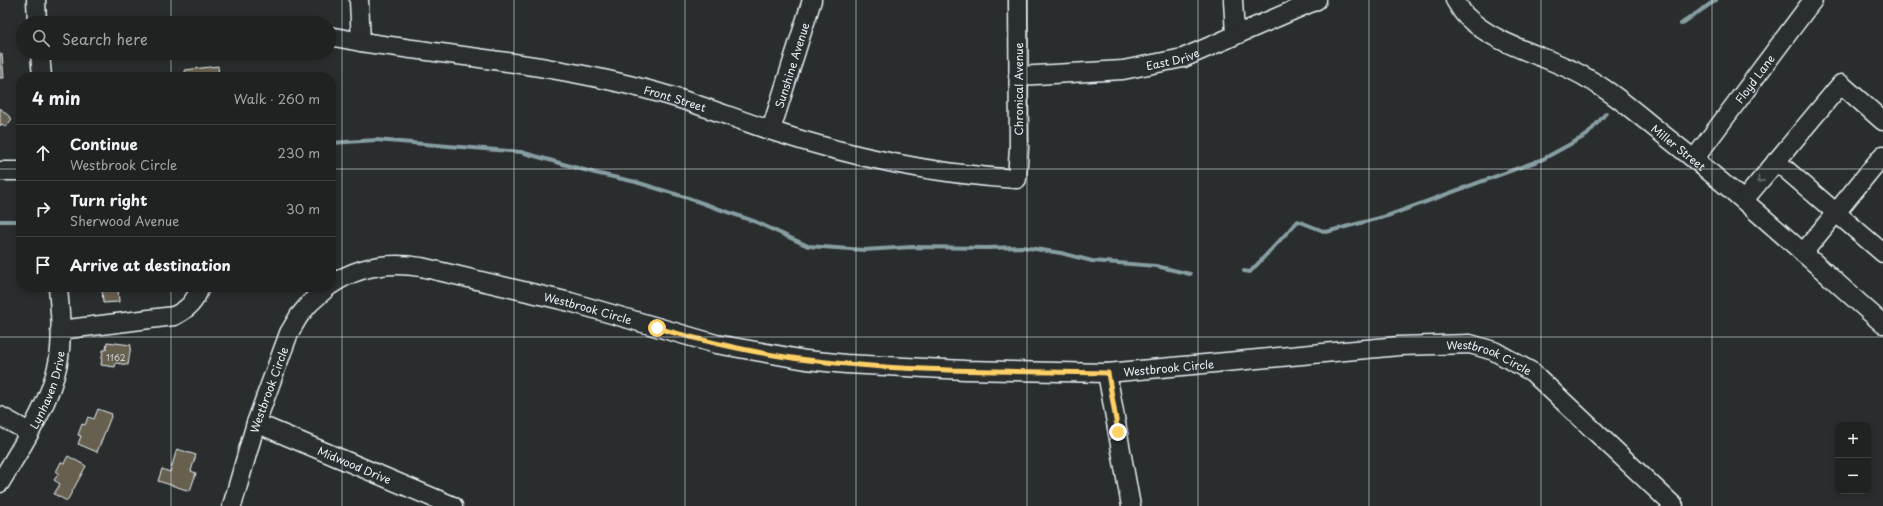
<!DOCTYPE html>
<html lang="en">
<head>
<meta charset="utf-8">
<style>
  :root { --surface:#202222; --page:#282a2a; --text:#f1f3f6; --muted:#a2a4a5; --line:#3d3f40 }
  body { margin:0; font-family:"Playpen Sans",sans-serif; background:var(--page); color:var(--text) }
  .controls { position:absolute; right:12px; bottom:12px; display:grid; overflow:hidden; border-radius:8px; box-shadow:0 2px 6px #0003 }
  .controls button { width:36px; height:36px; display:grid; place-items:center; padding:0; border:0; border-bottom:1px solid var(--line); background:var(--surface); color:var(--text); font:20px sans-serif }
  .stop { position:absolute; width:12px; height:12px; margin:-9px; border:3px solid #ffd166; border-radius:50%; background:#fff }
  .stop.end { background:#ffd166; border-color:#fff; box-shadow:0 1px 4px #0008 }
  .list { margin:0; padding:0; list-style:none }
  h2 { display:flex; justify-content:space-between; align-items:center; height:52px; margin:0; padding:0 16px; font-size:17px }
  h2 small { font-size:13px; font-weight:400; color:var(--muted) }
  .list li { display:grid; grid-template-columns:26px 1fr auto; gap:12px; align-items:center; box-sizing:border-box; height:56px; padding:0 16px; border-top:1px solid var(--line) }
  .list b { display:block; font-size:15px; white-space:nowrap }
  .list p { margin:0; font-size:13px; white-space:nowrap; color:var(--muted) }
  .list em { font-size:13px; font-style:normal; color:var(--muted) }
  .icon { flex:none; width:22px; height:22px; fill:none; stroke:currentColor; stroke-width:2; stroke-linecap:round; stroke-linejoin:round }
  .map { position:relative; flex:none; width:1883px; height:506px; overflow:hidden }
  .search { position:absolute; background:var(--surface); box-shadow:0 2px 6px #0003; left:16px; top:16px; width:320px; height:44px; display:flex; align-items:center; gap:10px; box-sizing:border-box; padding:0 14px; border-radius:22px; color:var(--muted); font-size:15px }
  .panel { position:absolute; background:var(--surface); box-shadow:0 2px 6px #0003; left:16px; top:72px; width:320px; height:220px; border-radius:16px }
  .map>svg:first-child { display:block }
</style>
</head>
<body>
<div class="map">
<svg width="1883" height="506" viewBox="0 0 1883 506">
  <rect width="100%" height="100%" fill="#2a2d2e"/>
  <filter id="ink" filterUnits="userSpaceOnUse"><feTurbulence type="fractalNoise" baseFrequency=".025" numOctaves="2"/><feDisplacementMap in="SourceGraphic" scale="8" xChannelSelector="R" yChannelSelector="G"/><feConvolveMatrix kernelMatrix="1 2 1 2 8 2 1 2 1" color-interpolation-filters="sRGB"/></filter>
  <g filter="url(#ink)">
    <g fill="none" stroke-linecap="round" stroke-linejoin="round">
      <path stroke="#879ea2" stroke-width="4" d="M1681,24l35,-24
        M331,143l45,-3 145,12 74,21 41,9 52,16 68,24 52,24 56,4 48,-3 75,1 35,-1 39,6 31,8 64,5 34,8
        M0,221h19
        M1244,271l6,1 48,-51 28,11 61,-16 156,-57 44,-24 19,-22"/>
    </g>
    <path fill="#686050" stroke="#e8f1f8" d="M83,53h17v1l-17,1z
      M0,54h2l2,24h-4z
      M218,66l1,11h-34v-7z
      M101,75v2h-21v-1z
      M0,108l12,11 -6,8 -4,-3 -2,2z
      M102,287h16l1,15 -16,1z
      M107,342l24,3 -3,20 -12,-2 -1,4 -14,-2 2,-15h3z
      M98,409l14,5 -15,38 -19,-8 3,-8 -3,-1 4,-11 3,1 3,-8 6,2z
      M177,449l19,6 -5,16 5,2 -6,18 -32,-10 4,-12 8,3z
      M68,456l18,10 -19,35 -13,-7 6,-10 -6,-4 5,-7 -3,-1 5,-10 3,1z"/>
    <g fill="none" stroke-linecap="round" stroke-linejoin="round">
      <g stroke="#e8f1f8" stroke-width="21">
        <g id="minor">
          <path d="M36,0l1,23"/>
          <path d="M359,0l2,42"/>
          <path d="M1233,0l2,35"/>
          <path id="s1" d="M1455,0c4,6 7,13 12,17 32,31 81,38 118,60 31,17 58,42 85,63 74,58 143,122 213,184"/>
          <path id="s2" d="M329,36l32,6c103,15 209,24 309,54 34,10 66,23 99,34 82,27 162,44 248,49l2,-31 -1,-148"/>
          <path d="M40,53l2,24"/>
          <path id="s3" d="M1018,76l105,-6 60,-12 134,-58"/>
          <path id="s4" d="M771,130l41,-130"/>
          <path id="s5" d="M1695,158l118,-158"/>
          <path d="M1776,161l107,92"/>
          <path d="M0,171h21"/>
          <path d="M1744,200l97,-116 42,37"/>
          <path d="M1803,253l80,-98"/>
          <path id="s6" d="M331,285c27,-19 58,-23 90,-18l149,35 146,42 90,16 40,4 119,6 142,3 292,-27 71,-2 24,7 38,21 142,134"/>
          <path d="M60,330l114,-14c14,-7 21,-14 26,-29"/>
          <path d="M1107,373l24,133"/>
          <path d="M0,416l29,16"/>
          <path id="s7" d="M256,423l197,83"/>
          <path id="s8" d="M0,483c21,-36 50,-79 58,-120 5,-25 2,-51 0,-76"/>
          <path id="s9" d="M232,506l24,-83 33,-90 10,-17 11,-13 18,-16"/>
        </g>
      </g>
      <use href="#minor" stroke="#2a2d2e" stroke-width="18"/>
    </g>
    <defs><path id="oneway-chevron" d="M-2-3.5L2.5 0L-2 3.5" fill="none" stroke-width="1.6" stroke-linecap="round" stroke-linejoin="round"/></defs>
    <use stroke="#6c7275" href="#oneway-chevron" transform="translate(1760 180) rotate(129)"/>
  </g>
  <g fill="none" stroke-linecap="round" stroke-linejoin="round" filter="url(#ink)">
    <path stroke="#ffd166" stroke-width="5" d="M657,328c50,14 100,26 151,32 99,12 200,11 300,13l10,59"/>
  </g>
  <path fill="none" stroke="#e8f1f8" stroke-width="1" stroke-opacity="0.55" d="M171,0v23M342,0v506M514,0v506M685,0v506M856,0v506M1027,0v506M1198,0v506M1369,0v506M1541,0v506M1712,0v506M171,53v24M0,169h21M331,169h1552M171,287v219M0,337h1883"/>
  <g text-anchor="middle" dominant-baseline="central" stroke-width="3" stroke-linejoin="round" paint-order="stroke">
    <g font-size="9" fill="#c8cdce">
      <text x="116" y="357">1162</text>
    </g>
    <g font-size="11" fill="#e8f1f8" stroke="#2a2d2e">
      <text stroke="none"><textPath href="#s3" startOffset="156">East Drive</textPath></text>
      <text stroke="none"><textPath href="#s4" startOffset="68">Sunshine Avenue</textPath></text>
      <text stroke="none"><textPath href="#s5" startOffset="99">Floyd Lane</textPath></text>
      <text transform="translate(1018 89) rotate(-90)">Chronical Avenue</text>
      <text stroke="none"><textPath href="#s2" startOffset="352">Front Street</textPath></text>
      <text stroke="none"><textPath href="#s1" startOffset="271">Miller Street</textPath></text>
      <text stroke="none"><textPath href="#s6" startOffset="266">Westbrook Circle</textPath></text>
      <text stroke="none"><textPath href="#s6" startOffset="1178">Westbrook Circle</textPath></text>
      <text stroke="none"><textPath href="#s6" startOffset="854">Westbrook Circle</textPath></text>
      <text stroke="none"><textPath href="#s8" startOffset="105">Lynhaven Drive</textPath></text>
      <text stroke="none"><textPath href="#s9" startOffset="122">Westbrook Circle</textPath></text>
      <text stroke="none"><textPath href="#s7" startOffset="107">Midwood Drive</textPath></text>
    </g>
  </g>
</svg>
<div class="controls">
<button>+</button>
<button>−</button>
</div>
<div class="stop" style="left:657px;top:328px"></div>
<div class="stop end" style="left:1118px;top:432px"></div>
<div class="search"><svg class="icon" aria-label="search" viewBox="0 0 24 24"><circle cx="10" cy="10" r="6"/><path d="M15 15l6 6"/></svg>Search here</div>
<section class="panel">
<h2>4 min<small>Walk · 260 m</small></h2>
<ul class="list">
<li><svg class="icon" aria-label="ahead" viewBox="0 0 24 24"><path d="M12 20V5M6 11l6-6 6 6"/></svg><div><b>Continue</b><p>Westbrook Circle</p></div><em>230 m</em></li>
<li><svg class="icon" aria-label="right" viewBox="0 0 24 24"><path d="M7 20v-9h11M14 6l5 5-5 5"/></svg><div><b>Turn right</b><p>Sherwood Avenue</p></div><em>30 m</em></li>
<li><svg class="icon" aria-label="arrive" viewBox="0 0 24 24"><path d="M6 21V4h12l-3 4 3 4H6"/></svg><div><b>Arrive at destination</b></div></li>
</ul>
</section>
</div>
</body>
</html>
